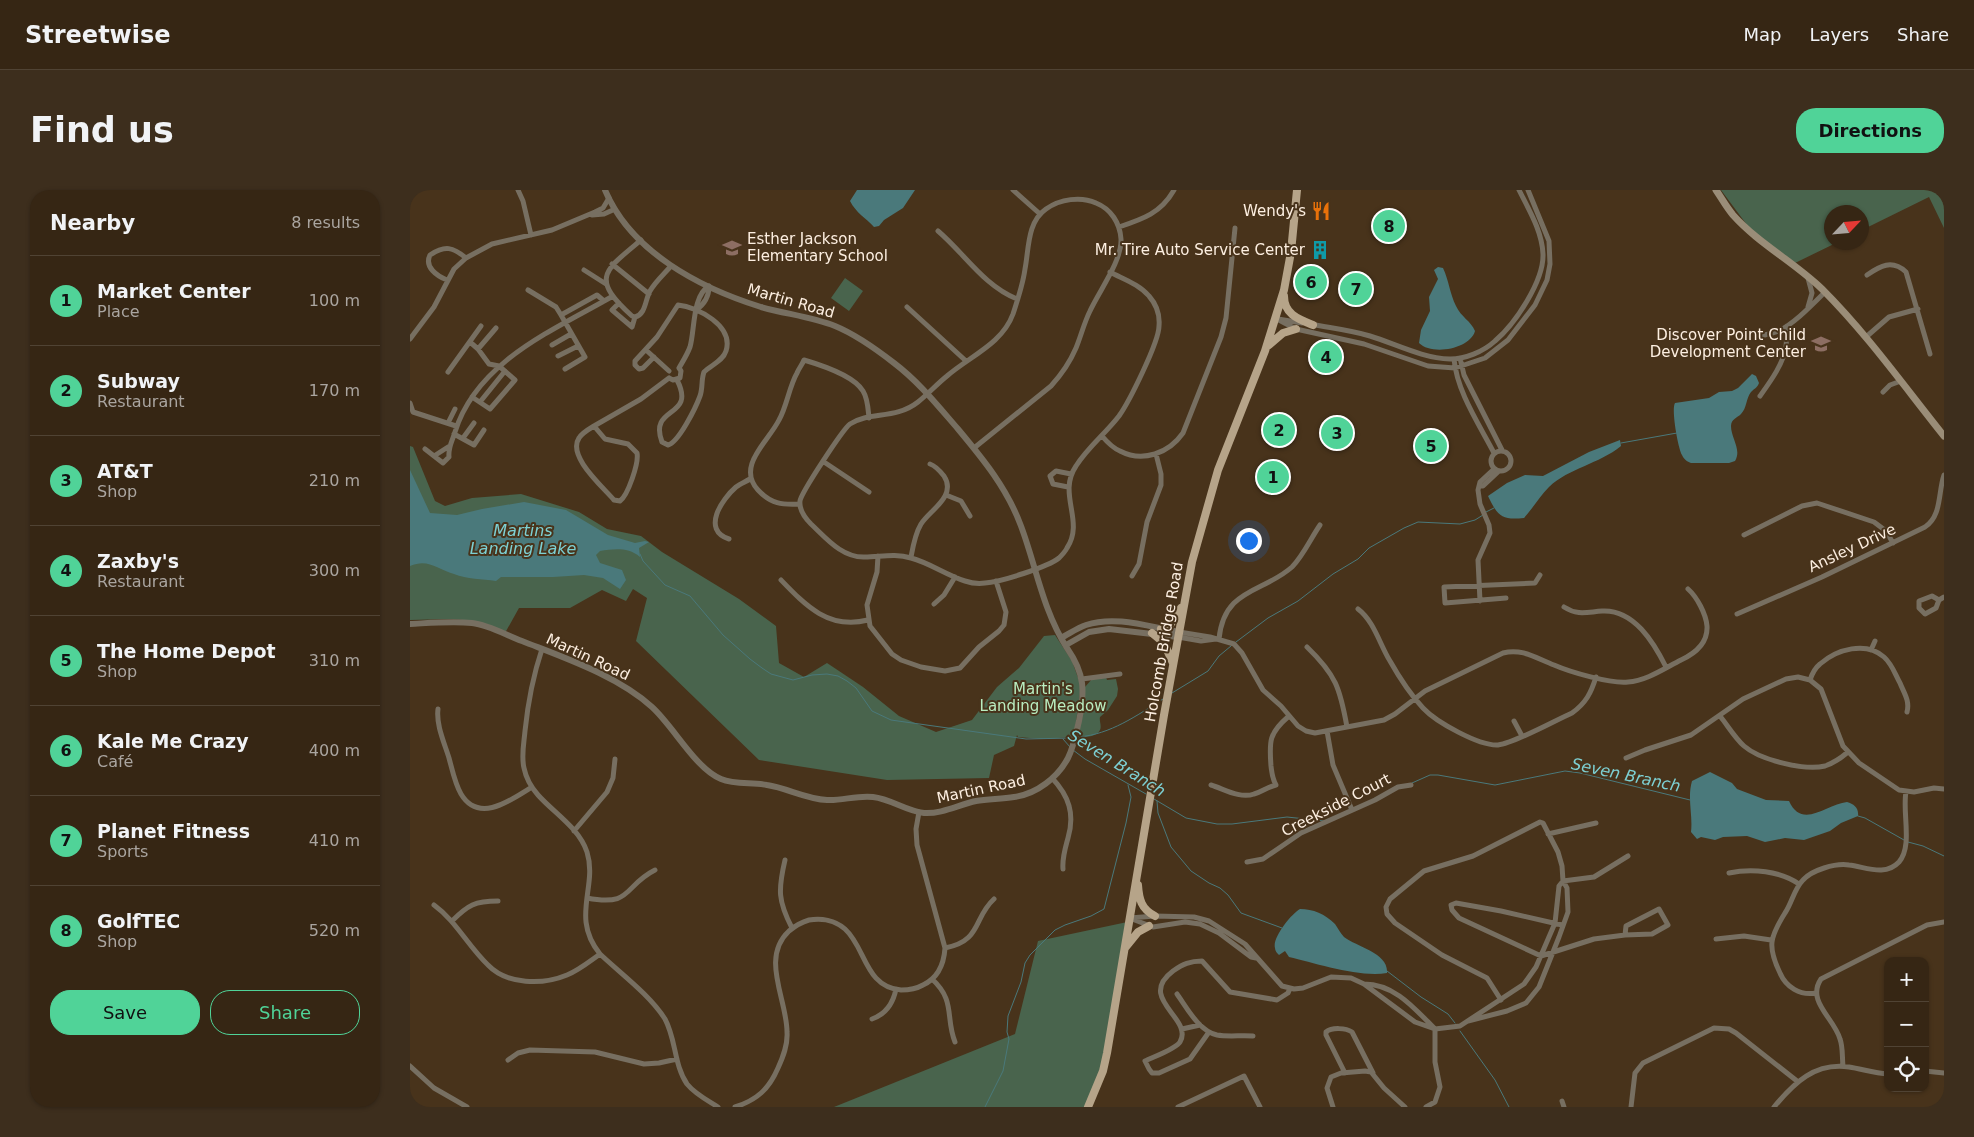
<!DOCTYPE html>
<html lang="en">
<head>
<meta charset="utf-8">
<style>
  :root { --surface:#362614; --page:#3d2e1d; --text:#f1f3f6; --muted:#aaa5a0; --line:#504334; --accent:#50d398 }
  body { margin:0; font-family:"DejaVu Sans",sans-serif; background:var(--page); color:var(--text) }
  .controls { position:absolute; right:15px; bottom:15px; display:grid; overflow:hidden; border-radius:10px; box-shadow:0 1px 4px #0004 }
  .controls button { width:45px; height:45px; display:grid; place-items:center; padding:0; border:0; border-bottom:1px solid var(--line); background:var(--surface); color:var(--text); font:25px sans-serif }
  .compass { position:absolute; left:1414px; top:15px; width:45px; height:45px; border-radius:50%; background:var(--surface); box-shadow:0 1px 4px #0004; rotate:64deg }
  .you { position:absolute; left:838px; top:350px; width:18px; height:18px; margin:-12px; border:4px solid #fff; border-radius:50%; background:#1a73e8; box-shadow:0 0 0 8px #1a73e833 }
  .badge { display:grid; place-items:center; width:32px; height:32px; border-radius:50%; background:var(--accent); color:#111; font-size:16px; font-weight:700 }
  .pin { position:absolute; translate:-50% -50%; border:2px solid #fff; box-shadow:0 1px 5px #0006 }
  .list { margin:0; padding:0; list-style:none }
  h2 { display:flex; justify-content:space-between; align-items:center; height:65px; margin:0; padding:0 20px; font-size:21px }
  h2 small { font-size:16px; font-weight:400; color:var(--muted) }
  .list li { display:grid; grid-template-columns:32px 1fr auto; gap:15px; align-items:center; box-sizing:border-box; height:90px; padding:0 20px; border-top:1px solid var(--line) }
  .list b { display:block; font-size:19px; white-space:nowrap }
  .list p { margin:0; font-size:16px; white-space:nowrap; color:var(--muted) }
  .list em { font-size:16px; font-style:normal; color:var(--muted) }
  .actions { display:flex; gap:10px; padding:15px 20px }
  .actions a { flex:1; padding:11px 0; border:1px solid var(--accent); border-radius:20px; text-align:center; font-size:18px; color:var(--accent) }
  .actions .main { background:var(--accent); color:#111 }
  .icon { flex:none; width:28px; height:28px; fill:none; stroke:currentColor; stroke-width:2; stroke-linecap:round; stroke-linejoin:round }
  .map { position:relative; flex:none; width:1534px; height:917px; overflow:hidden; border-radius:20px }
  header { display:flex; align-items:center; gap:30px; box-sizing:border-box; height:70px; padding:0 25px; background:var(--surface); border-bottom:1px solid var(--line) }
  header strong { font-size:24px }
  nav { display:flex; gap:28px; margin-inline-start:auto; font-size:18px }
  .intro { display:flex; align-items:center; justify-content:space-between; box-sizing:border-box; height:120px; padding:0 30px }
  h1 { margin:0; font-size:35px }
  .button { padding:12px 22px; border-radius:20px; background:var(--accent); color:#111; font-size:18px; font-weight:700 }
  main { display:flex; gap:30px; padding:0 30px }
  aside { flex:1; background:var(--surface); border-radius:20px; box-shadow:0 1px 4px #0004 }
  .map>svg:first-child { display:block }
</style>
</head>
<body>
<header>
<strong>Streetwise</strong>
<nav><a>Map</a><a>Layers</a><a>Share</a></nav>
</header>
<div class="intro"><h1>Find us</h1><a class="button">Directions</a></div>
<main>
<aside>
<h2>Nearby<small>8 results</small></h2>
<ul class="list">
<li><span class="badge">1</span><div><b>Market Center</b><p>Place</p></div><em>100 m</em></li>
<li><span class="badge">2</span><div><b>Subway</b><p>Restaurant</p></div><em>170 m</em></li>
<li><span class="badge">3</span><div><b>AT&amp;T</b><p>Shop</p></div><em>210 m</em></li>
<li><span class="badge">4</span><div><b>Zaxby's</b><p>Restaurant</p></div><em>300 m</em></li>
<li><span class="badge">5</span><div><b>The Home Depot</b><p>Shop</p></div><em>310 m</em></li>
<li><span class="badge">6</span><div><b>Kale Me Crazy</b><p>Café</p></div><em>400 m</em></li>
<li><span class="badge">7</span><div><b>Planet Fitness</b><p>Sports</p></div><em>410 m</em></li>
<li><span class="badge">8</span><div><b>GolfTEC</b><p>Shop</p></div><em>520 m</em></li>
</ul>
<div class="actions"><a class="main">Save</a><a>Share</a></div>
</aside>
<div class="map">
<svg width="1534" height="917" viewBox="0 0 1534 917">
  <rect width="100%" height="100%" fill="#48331b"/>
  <path fill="#49644d" d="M1311,0h223v38l-15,-31 -67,33v-18h-30v30l4,1 -41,20 -45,-34z
    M435,88l18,13 -14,20 -18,-13z
    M0,256l3,1 22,54 10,5 27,-8 49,-4 58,18 28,17 34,7 21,16 77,47 37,27 3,37 25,14 23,-14 36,24 36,29 37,16 36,-12 25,-33 22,-19 25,-32 11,-1 17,26 9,25 -7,51 -33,2 -23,-2 -1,-2 -3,11 -20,9 -5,23 -102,2 -128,-20 -123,-119 11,-43 -14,-9 -7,12 -24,-11 -32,18h-51l-14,25c-35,-18 -58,-13 -95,-13z
    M696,487l1,3 9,-1 2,10 -1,7 -9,14 -8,7c-1,4 2,9 0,13 -4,8 -17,7 -24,7l9,-50 7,-8z
    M722,731l-26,133 -17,53h-255l181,-73 23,-93z"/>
  <path fill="#4a797b" d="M447,0h58l-12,18 -19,12 -5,6 -5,1c-8,-9 -18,-14 -24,-26z
    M1028,77l5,1c6,13 7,26 13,38 5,11 15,15 19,25 -5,18 -43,25 -56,12l2,-13 9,-19 -1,-14 9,-18 -4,-9z
    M1342,184l4,2 3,7c-2,5 -4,5 -8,9 -5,6 -4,16 -10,22 -4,4 -10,5 -10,12 0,12 11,24 4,35l-6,2h-38c-5,-2 -7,-4 -9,-8 -4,-7 -11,-46 -7,-52l34,-5 10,-6 13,-1 6,-3z
    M1210,250l1,6c-22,18 -52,22 -72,41 -9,9 -16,21 -25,31 -22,2 -26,-1 -36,-22l19,-13 18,-8 18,1 46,-24z
    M0,280l20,43 27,2 25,-6 42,-7 42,8 42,25 27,8 10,-2 4,1 -10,6 1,9c-12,-10 -26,-8 -40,-6l-4,4 4,8 22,7 4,10 -6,9 -17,-11 -19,-3 -31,2h-52l-5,4c-14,-2 -29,-2 -42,-7 -17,-5 -26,-16 -44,-8z
    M1300,582l22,11 5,6 29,11 23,1c13,29 38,3 58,1 7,2 12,6 11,14l-17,7 -11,8 -26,9 -19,-2 -20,4 -18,-6 -24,1 -8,3 -14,-3 -4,2 -6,-7c2,-17 -4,-34 1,-51z
    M890,719c13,0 25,5 35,15 3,4 5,9 9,13 13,10 45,16 43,36 -27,5 -72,-10 -98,-16l-4,-6 -6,4c-2,-2 -4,-4 -4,-7 -3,-10 16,-34 25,-39z"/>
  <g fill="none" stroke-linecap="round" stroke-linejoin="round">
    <path stroke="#4a797b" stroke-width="1" d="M1211,253l56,-10
      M1076,322l8,-4
      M230,364l3,7 22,24 25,11 33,39 27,24 12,9 9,6 22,6 19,-5 15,-1 11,2 9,5 9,7 16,23 19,9 135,19 46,-1
      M826,452l32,-24 30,-17 35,-27 25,-15 11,-11 35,-20 14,-6 42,2 15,-4 8,-5
      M762,503l36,-22 11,-15 12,-10
      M669,547c32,-3 57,-21 84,-38
      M653,549l7,8
      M663,560l12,9 61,35
      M1002,593l18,-8h8l57,10 70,-14 15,2 110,27
      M744,609l32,19 31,6h15l55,-7 37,4
      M747,611l1,12 13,34 20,24 18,12 11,5 8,7 13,18 41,15
      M1448,626l7,2 39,22
      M1498,652l15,4 21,10
      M977,781l34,26 27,17 7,9
      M1050,841l35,49 14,27
      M575,917l18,-36 6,-32 -2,-7 1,-16 13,-34 4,-19 5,-8 25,-25 10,-5 26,-9 13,-7 22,-86 5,-26 -3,-12"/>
    <path stroke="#776f61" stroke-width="5" d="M108,0l5,11 8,34
      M603,0l27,24
      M182,25l12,-1 11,-5
      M709,37c24,-8 42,-14 55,-37
      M528,41c26,22 46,55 79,68
      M231,50c-37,31 -51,38 -9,76l3,1c11,-3 10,-17 15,-26 5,-9 14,-17 21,-25
      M202,74l37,30
      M174,80l22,14
      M1457,85c13,-9 25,-16 39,-3l24,82
      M1398,88l4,15 -4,14
      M37,90c-10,-4 -23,-13 -17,-25 15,-10 23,-8 36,3
      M118,100l28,17 5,8 36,-20 7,6
      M209,113l-7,7 20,17 3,-10
      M497,117l59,54
      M286,120c9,-6 13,-14 13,-24
      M151,125l24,42 -20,12
      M865,128l21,11 68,15 64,22 27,2 30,-10 23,-18 27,-35 12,-25 3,-16 -1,-23 -21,-51
      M868,129l24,4
      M900,134c20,4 40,6 60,12 26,8 52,22 80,23 15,0 33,-7 45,-18 20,-17 49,-60 48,-87 -1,-23 -14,-44 -24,-64
      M1347,147c6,-2 13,-3 19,-5 16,-6 37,-28 49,-40
      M1456,147l23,-20 29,-8
      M0,149l24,-32 20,-38 12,-11 26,-14 60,-14 43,-18 8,-4 6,-10
      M60,152l8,7 11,15 10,2 16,14 -25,29 -18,-12
      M142,155l19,-11
      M68,159l18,-21
      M236,160l23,21
      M148,166l20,-10
      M244,167l-11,11 -4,1 -4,-4v-4l22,-24 21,-32c20,2 56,21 48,46 -3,10 -15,14 -22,21 -3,8 -1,16 -4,24 -4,11 -21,46 -32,49l-6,-3c-14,-37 35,-23 15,-62
      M1050,168l4,17 38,75
      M1044,169c3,33 25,65 40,94
      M269,178c4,-7 8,-13 11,-21 5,-17 2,-51 19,-61
      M38,182l33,-46
      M259,188l4,2 7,-2 1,-7 -2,-3
      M1473,202l7,-7 11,-4
      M1350,206c10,-14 24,-33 26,-50 1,-7 0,-13 1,-20
      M70,212l25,-31
      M0,213l3,9 43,14
      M38,233l7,-14
      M184,236l11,13 23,5 9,9c2,10 -9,42 -17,48l-6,-1c-12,-14 -47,-44 -35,-62 3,-5 10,-9 15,-12z
      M184,236l47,-27 28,-21
      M44,244l20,11 10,-15
      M692,246c5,6 11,12 18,15 23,12 49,2 63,-18l38,-96 5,-19 9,-90
      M53,248l11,-15
      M564,258l77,-62c10,-11 19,-24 25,-38 5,-12 8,-25 14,-37 9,-20 32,-50 31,-72 -1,-16 -10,-30 -25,-36 -15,-7 -36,-4 -50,6 -19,13 -17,40 -21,60 -2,15 -7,30 -12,45 -11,30 -43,42 -66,62 -10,8 -19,18 -29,26 -23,18 -48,9 -68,22 -7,5 -49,69 -50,77 -1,9 4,16 11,23 15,14 31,34 54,33 15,0 30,-4 46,1 19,5 35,17 54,23 6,2 13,3 20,2 15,-1 63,-16 74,-25 2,-2 7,-8 8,-10 18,-27 -10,-54 9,-82 12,-19 30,-33 43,-50 10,-14 40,-74 40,-90 1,-11 -3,-22 -10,-30 -10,-12 -26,-17 -39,-24
      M15,259l18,14 6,-6c-1,-10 3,-15 6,-25 22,-71 99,-102 158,-136
      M1081 271a10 10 0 1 1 20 0a10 10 0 1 1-20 0Z
      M24,266l14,-9
      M414,272l45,30
      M1070,296h3l16,-15
      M658,297l-15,-3 -3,-8 6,-5 15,3
      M536,305l15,6 9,15
      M390,314c-18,1 -29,0 -42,-14 -22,-24 10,-48 21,-70 8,-14 10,-33 18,-47 2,-5 5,-8 7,-13 17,5 50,16 59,31 5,8 5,18 6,27
      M1334,345l58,-29 15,-3 57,19 12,9 7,12
      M319,349c-28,-9 -7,-40 7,-52 4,-3 9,-5 14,-8
      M468,366l-1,16 -10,33 3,21 22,28 9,6 20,7 24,4 15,-3 19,-21 20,-16 5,-6 2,-13 -10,-31
      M501,367c2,-11 4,-23 10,-33 9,-14 36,-28 23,-48 -4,-5 -8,-10 -14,-12
      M722,386l7,-12 8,-42 14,-37v-11l-5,-20
      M371,390c25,26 48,50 87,40
      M1096,408l-61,5 -1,-16 91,-4 5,-8
      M1529,410l-7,-4 -13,5v7l6,6 11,-6 3,-8 5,-3
      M1070,411l-2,-41 12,-27 -1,-8 -9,-21 -2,-14 2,-8 14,-13
      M524,414l10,-9 11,-18
      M1154,417c14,9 23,5 38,4 32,-2 52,32 64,56
      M948,419c16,12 22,36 32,52 9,16 21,34 33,47 13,14 56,38 75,37 17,-2 56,-24 74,-32 14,-10 19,-20 24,-36
      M1327,424l85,-37 103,-50c17,-11 13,-35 19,-52
      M769,442l31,5 24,7 8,9 21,37 18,16 17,20 8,5 9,2 69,-13 11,-6 30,-23 78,-38c19,-5 33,5 51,12 16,7 57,19 74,17 18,-1 37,-14 53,-22 15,-7 27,-17 26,-34 -1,-12 -10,-29 -19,-37
      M768,447l23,4 15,-2
      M809,449c5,-51 44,-46 73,-72 11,-11 19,-29 28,-42
      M897,457c29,28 33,41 40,80
      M132,459c-9,27 -14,53 -17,82 -1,12 -4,25 -1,37 2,10 7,19 14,27 16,18 41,33 49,57 11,35 -17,65 13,102 20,19 50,41 65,65 11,20 9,46 22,65 8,10 20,16 31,23
      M1461,460l4,-9
      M672,489l38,-5
      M1400,490c2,-6 5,-12 10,-16 17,-15 46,-23 64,-7 8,7 11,17 16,26 4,10 10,18 7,29
      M28,519c-2,16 6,33 11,49 3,11 6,26 12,36 18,30 50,6 71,-7
      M1310,526c8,10 15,22 24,30 16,14 61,25 81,20 9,-3 16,-8 23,-14
      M1104,531l8,15
      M917,541l6,34 19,45
      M1216,568l19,-8 46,-15 52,-36 43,-20 12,-2 12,3 11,9 22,57 16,17 40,27 15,2 20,-4 10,1
      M642,588c17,18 23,36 16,60 -3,11 -6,20 -5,31
      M801,595c13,4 29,14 43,9 8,-2 13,-7 22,-9 -4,-7 -4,-11 -5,-19 -2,-25 -2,-33 18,-50
      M164,641l33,-39 6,-14 2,-19
      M1138,644l48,-11
      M375,670c-7,30 -7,41 7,68
      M837,672l16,-3 38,-26 74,-33 23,-13 13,-2
      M1319,683c23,-5 51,-2 70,11
      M1153,691l31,-4 34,-21
      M177,708c46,9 36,-12 68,-28
      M24,715c22,16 34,41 54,60 19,20 55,20 79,10 12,-5 23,-14 33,-21
      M720,728l25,-2 39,1 15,4 36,23 37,42 12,3 9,-1 28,-11 20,1 13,6 51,38 20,7 25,-3 64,-42 12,-17 19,-44 4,-37 4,-5
      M722,729l21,8 32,-5 15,2 19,9 32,24 5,1
      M42,731c16,-16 23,-20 46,-20
      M1152,735l-61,-14 -45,-8 -5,2 1,5 7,8 82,38 53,-17 31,-4 27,-1 16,-9 -9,-16 -33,17 -1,9
      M1306,749l28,-3 27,4
      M535,758c37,-7 28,-30 49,-49
      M522,789c24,22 13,38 23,63
      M954,794c31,0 51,25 71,45
      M1406,803c-16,3 -30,-6 -36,-20 -13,-27 -10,-36 5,-60 7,-10 9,-24 18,-33 9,-10 32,-17 46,-15 17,2 36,12 50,-3 14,-16 3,-50 7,-70
      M767,804c10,14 22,37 40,41 11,2 25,0 36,1
      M462,829c14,-5 21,-15 24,-30
      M1058,831l39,-10 19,-8 13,-16 20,-50 9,-25 -1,-24 -4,-7 -1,-15 -4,-14 -15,-29 -3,-1 -67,34 -49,15 -34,28 -4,8 1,7 8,9 47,32 45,23 14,22
      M772,839l18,-4
      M799,842l-19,27 -31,14h-7l-3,-4 -4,-8c8,-4 31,-12 35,-19 14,-24 -44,-43 -7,-71 10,-7 17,-10 29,-10l28,31 47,8 11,-7 2,-5
      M98,870l10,-7 12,-3 65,2 49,12 15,-1 18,-4
      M0,876l24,22 33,19
      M1433,876c-1,-9 0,-19 -3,-27 -6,-21 -34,-38 -19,-60l106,-54 17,-3
      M1515,881l19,2
      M935,883l-19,-38v-3c6,-5 20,-4 26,0l21,41
      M1152,911l2,6
      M325,917c22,-7 34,-18 43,-39 5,-11 10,-23 9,-36 0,-33 -27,-74 2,-101 6,-5 13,-9 20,-11 12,-2 26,0 36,9 21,19 20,58 56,61 8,0 15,-1 22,-5 15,-7 21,-22 22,-37l-28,-103 -1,-16 3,-17
      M768,917l66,-31 16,31
      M923,917l-6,-19 4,-11 10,-4 24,-2 6,1 13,16 21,19
      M1016,917l9,-5 5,-15 -5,-25v-33
      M1221,917l4,-34 8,-10 71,-35 15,1 7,4 61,48
      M1364,917c20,-24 41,-45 75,-40 13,2 25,6 39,7"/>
    <path stroke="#776f61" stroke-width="6" d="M0,434c20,-1 42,-3 62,-1 17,2 34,12 50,18 43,17 96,35 130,66 22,20 43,61 69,72 14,6 31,3 46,6 20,3 39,14 60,15 15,1 30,-5 46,-3 18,2 33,14 51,16 18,1 34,-8 52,-12 13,-2 26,-2 38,-4 23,-3 44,-20 54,-39 6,-12 8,-25 11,-37 6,-30 6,-47 -12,-73 -24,-37 -31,-82 -46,-122 -14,-38 -38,-67 -63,-97 -20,-23 -39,-47 -64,-66 -18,-14 -37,-28 -59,-37 -23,-9 -49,-12 -74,-19 -61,-19 -130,-55 -156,-117
      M651,448c8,-4 16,-10 25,-13 30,-10 63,2 93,7
      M656,455l23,-13 20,-3 69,8"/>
    <path stroke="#9a8d78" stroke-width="7" d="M1306,0c6,9 11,18 17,25 26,29 61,47 89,74 45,45 82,97 122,147"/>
    <path stroke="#b6a489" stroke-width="8" d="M874,106c0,18 14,23 29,29
      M859,155l14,-12 13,-4
      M751,439l9,-4 11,-17
      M742,443l12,10 9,20
      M728,695c1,14 3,24 17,31
      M715,758l13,-16 11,-6
      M678,917l15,-36 4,-18 57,-338 28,-153 26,-92 47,-119 19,-61 7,-38 6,-62"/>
  </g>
  <defs>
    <g id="restaurant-bare" transform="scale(1.5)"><path d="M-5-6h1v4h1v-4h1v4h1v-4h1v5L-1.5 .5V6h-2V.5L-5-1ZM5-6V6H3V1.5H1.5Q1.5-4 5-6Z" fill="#e8710a" stroke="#48331b" stroke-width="2.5" paint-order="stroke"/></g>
    <g id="school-bare" transform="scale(1.5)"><path d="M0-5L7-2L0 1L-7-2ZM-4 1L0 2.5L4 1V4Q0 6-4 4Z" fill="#8d6e63" stroke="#48331b" stroke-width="2.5" paint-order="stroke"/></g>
    <g id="building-bare" transform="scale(1.5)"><path d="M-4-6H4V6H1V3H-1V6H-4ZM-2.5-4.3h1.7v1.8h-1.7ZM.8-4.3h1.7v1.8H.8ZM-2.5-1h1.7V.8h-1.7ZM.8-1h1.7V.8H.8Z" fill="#0f9aa8" stroke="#48331b" stroke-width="2.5" paint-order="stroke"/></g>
  </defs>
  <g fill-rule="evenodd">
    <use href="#restaurant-bare" x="911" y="21"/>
    <use href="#school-bare" x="322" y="58"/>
    <use href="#building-bare" x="910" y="60"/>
    <use href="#school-bare" x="1411" y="154"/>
  </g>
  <g text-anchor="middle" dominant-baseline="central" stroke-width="4" stroke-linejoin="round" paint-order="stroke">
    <g font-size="15" fill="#fdefe1" stroke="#48331b" text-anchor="end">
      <text x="896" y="21">Wendy's</text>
      <text x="337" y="49" text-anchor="start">Esther Jackson<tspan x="337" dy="17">Elementary School</tspan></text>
      <text x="895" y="60">Mr. Tire Auto Service Center</text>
      <text x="1396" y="145">Discover Point Child<tspan x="1396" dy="17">Development Center</tspan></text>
    </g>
    <g font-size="15" fill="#fdefe1" stroke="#48331b">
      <text transform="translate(381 111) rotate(16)">Martin Road</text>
      <text transform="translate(1442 358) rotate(-25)">Ansley Drive</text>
      <text transform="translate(754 452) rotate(-80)">Holcomb Bridge Road</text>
      <text transform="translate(178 467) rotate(25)">Martin Road</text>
      <text transform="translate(571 599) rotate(-12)">Martin Road</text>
      <text transform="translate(926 615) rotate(-27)">Creekside Court</text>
    </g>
    <g font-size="15" fill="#b9edc0" stroke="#48331b">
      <text x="633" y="499">Martin's<tspan x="633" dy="17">Landing Meadow</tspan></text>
    </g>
    <g font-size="16" font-style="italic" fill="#7dd0d3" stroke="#48331b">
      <text x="113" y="340">Martins<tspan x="113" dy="18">Landing Lake</tspan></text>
      <text transform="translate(707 573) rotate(32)">Seven Branch</text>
      <text transform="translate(1216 585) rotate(12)">Seven Branch</text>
    </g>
  </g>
</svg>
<div class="controls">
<button>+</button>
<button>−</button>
<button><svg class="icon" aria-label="locate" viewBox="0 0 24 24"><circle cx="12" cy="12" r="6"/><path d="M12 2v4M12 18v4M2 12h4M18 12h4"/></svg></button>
</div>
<svg class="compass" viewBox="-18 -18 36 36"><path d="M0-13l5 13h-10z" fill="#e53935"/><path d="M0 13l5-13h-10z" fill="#aaa5a0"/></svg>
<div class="you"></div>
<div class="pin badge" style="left:863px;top:287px">1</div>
<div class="pin badge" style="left:869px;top:240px">2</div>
<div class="pin badge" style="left:927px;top:243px">3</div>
<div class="pin badge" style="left:916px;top:167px">4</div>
<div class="pin badge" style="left:1021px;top:256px">5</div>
<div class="pin badge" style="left:901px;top:92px">6</div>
<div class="pin badge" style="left:946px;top:99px">7</div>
<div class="pin badge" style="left:979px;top:36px">8</div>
</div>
</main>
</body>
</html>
